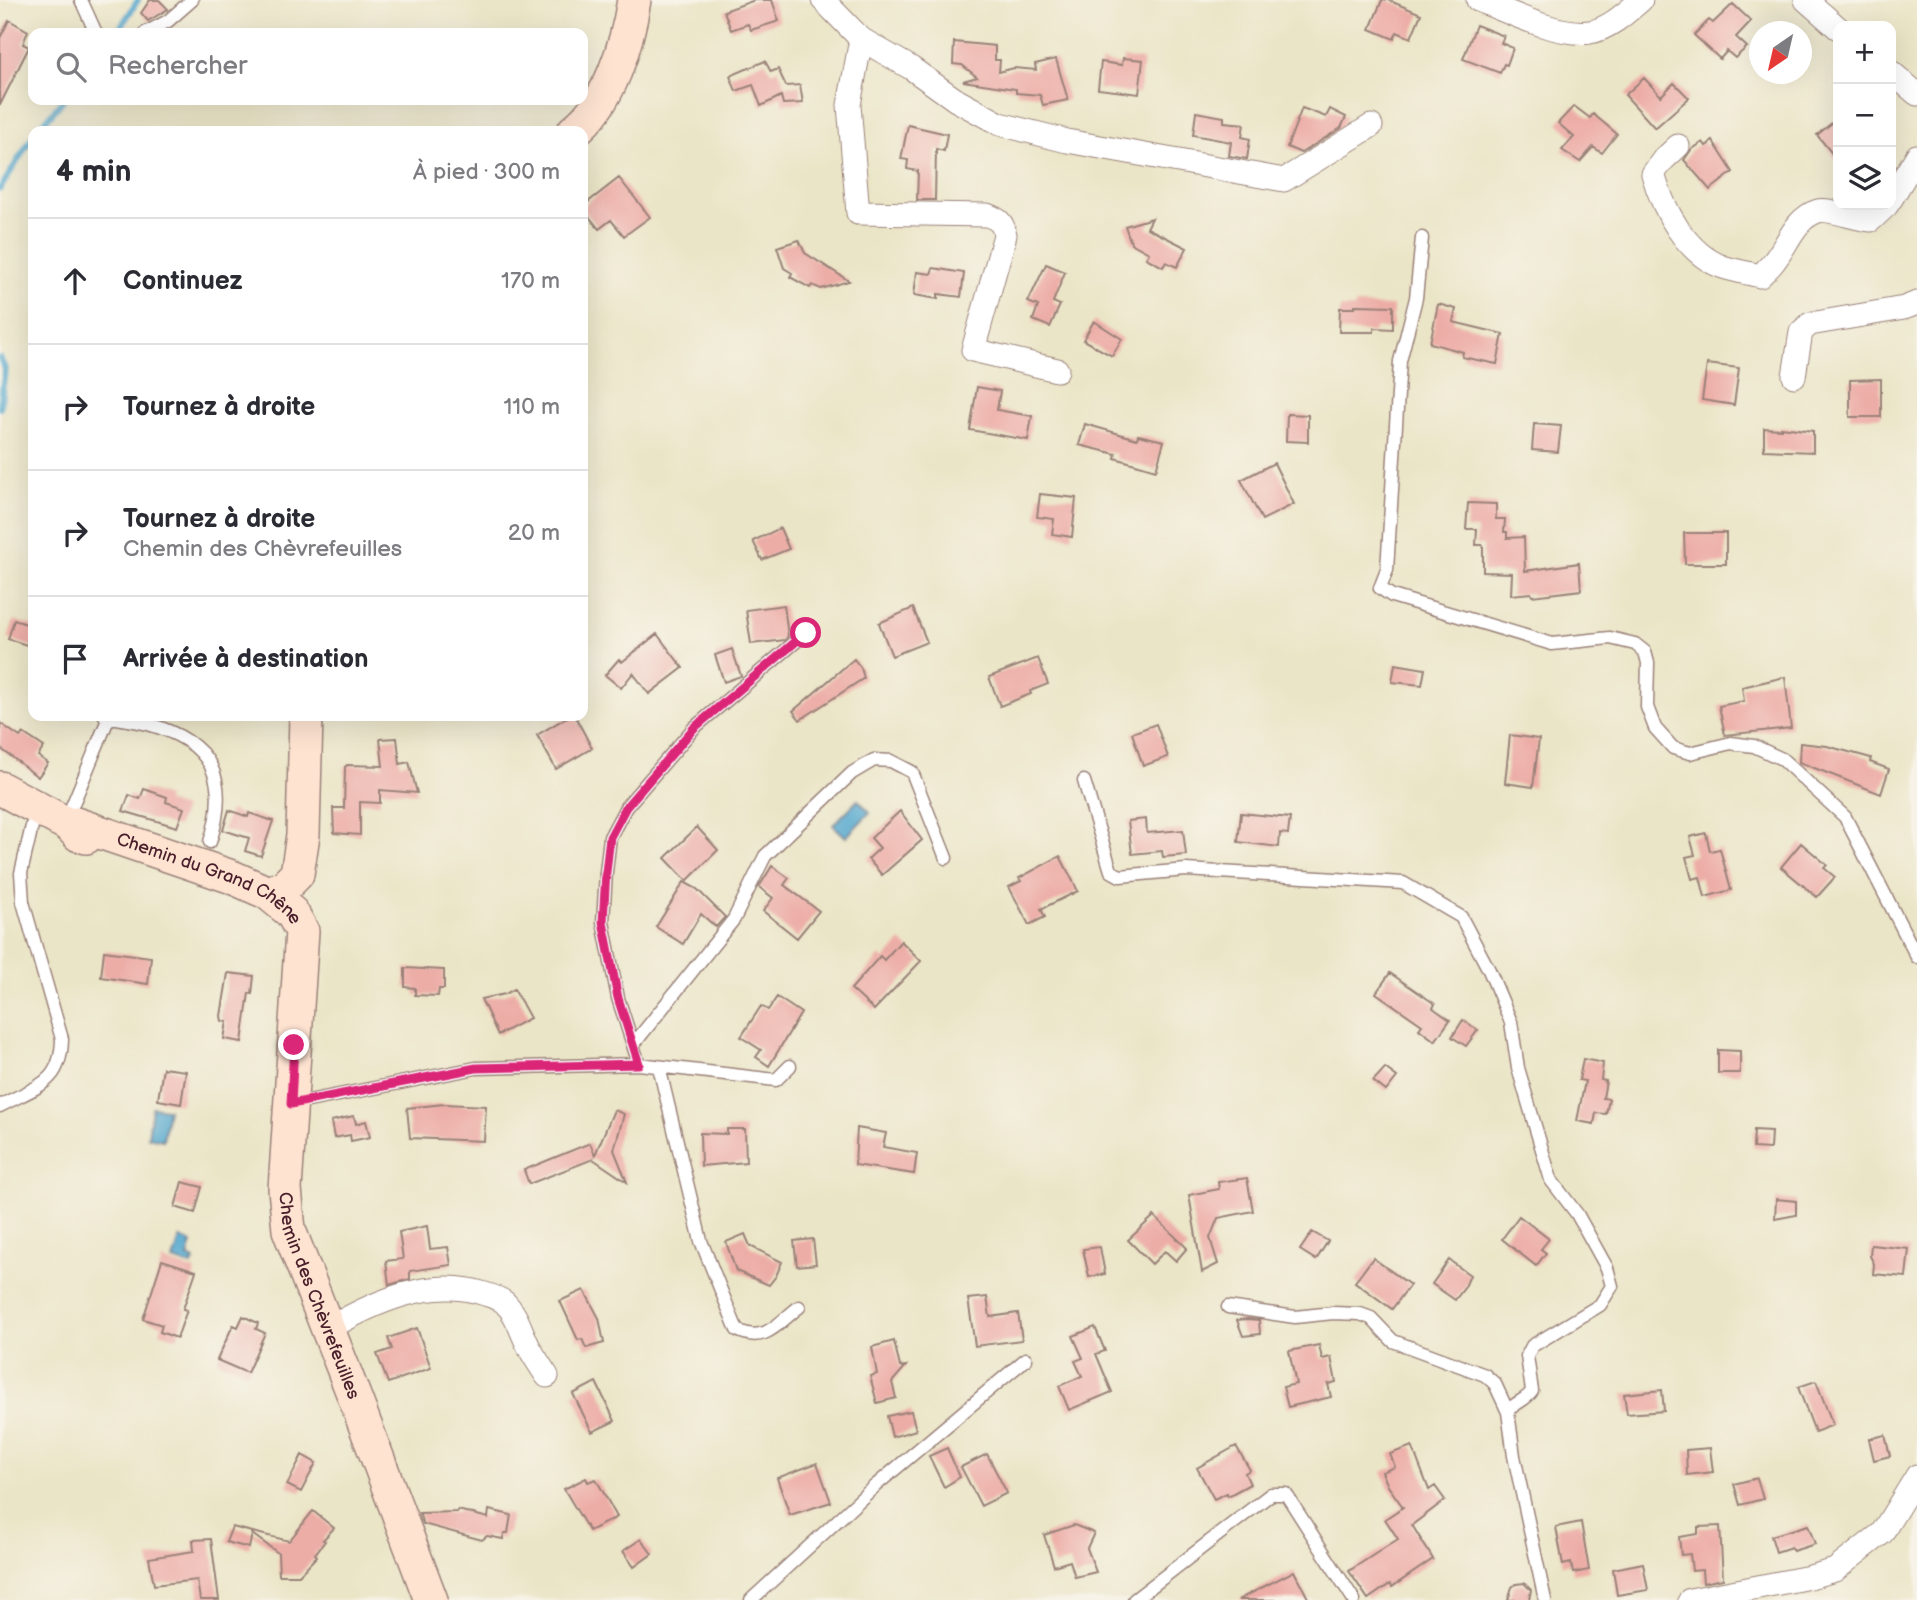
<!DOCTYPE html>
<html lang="fr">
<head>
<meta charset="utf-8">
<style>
  :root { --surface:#fff; --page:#f2f2f3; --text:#2b2b33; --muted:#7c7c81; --line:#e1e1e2 }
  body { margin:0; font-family:"Balsamiq Sans",sans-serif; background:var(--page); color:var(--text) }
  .controls { position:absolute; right:21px; top:21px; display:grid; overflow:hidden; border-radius:14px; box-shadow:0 7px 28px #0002 }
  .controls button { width:63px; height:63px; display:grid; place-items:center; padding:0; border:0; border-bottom:2px solid var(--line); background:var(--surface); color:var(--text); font:35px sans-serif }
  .compass { position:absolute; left:1749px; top:21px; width:63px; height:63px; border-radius:50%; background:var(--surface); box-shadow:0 7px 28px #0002; rotate:214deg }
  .stop { position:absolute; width:21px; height:21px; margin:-16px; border:5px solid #db2777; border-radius:50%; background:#fff }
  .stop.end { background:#db2777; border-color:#fff; box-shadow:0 2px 7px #0008 }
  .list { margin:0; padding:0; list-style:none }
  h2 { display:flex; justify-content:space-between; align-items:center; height:91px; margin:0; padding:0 28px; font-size:30px }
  h2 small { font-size:23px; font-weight:400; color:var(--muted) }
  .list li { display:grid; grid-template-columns:46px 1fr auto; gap:21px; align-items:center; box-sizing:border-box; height:126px; padding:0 28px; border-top:2px solid var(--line) }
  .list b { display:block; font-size:26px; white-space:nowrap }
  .list p { margin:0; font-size:23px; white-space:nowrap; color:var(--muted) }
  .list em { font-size:23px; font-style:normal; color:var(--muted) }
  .icon { flex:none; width:38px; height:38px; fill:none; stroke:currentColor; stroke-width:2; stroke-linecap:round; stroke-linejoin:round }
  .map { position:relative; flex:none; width:1917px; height:1600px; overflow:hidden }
  .search { position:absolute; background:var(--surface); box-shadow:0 7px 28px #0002; left:28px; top:28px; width:560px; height:77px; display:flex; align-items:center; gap:18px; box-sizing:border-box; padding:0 24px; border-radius:14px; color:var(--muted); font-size:26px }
  .panel { position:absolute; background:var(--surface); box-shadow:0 7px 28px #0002; left:28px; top:126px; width:560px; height:595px; border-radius:14px }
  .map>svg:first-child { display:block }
</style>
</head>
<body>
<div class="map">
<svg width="1917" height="1600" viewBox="0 0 1917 1600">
  <rect width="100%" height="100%" fill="#f7f3e8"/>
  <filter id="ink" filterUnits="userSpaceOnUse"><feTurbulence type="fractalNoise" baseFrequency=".0143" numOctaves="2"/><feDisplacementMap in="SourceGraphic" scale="14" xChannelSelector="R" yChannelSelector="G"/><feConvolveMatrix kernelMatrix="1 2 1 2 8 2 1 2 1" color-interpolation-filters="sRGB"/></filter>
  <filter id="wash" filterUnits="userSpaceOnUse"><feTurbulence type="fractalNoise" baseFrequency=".00686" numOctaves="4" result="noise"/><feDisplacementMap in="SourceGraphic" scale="28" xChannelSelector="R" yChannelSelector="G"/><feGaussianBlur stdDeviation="1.57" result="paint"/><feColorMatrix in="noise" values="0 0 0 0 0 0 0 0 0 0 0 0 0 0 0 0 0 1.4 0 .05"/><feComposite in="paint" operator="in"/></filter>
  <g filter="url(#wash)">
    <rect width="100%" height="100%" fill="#ebe5c7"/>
    <path fill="#52a7ce" stroke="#4e637c" stroke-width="2" d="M858,800l12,12 -24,25 -13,-12z
      M152,1107l16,2 -5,31 -15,-3z
      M180,1238l12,5 -4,14 6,3 -2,6 -19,-6z"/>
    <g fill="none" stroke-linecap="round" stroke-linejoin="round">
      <path stroke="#52a7ce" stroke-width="6" d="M117,33l21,-33
        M37,131l26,-31
        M0,189l33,-53
        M0,358l5,11 -5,39"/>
    </g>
    <g id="blocks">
      <path fill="#edada7" d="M150,0h9l9,9 -20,12 -7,-8z
        M755,0h17l7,21 -28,9 -3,-6 -17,6 -7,-19z
        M1382,0h6l33,14 -10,24 -14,-6 -3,7 -24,-10z
        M1733,4l18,17 -15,16 11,10 -12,11 -8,-7 -7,8 -26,-24 15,-15 4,3z
        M9,20l19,11 -5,13 6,3 -29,58v-67z
        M1476,25l28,11 -3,7 12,5 -6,17 -3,-1 -4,9 -37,-14z
        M954,42l41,4v14h5l-1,12 15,-4 22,2 -1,-6 21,-5 12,41 -25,5 -3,-10 -24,-2v-4l-53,-8 14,-4 -15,-12 -9,-1z
        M1123,58l20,2 -4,34 -41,-5 3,-27 21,3z
        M765,61l6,11 7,-3 8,17 14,-1 3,18 -20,1 -2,-8 -20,10 -8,-21 -17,6 -6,-15z
        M1644,78l17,18 13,-13 15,15 -34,30 -30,-33z
        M1574,106l16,12 3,-4 24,20 -15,19 -9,-6 -13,15 -18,-12 12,-13 -16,-14z
        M1302,108l24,9 4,-8 16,8 -5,11 -40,25 -14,-6z
        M1196,112l28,5v5l20,2 -2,13 8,2 -3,20 -18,-3 2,-14 -38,-7z
        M1838,118v43l-21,-26z
        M908,125l39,9 -3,17 -8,-2 -1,51h-18l1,-29 -11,-2 1,-9 -7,-1z
        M1713,141l20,31 -23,18 -26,-30 7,-10 12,-8 3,4z
        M619,178l31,39 -26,19 -13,-16 -12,9 -16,-20v-3z
        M1152,218l-5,10 40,20 -10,19 -11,-5 -3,5 -17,-9 3,-5 -18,-10 -6,-17z
        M799,240l6,13 44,28 -28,8 -9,-4 -2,3 -20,-11 2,-4 -8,-5 -7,-21z
        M1046,264l19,8 -12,30 7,3 -10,22 -17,-7 5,-14 -10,-4z
        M933,268l31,5 -3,24 -23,-3v5l-24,-4 3,-23 14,2z
        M1438,304l18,5 -3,13 50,12 -6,30 -35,-7 1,-5 -33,-9z
        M1355,305l38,1v23l-19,-1v4h-35l1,-24h15z
        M1094,321l28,18 -10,17 -29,-16z
        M1707,364l32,4 -5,37 -32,-5z
        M1881,379v38h-31v-37z
        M977,387l23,4 -3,19 35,6 -4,24 -58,-10z
        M1287,414l21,1v27l-22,-1z
        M1085,424l52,15 1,-4 26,6 -8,29 -41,-12 1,-4 -37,-9z
        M1534,424l27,2 -3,26 -26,-2z
        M1781,427l32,4v21l-49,-2v-22l17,1z
        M1274,463l20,41 -32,16 -21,-40z
        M1040,494l36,4 -4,39 -20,-3 2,-15 -17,-2z
        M1468,503l28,1v15h9l-1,13h3v6l17,-1 1,34 54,-8 2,27 -49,6 -1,-3 -20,2 1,-22 -29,-1v-27h-7l1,-16h-11z
        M780,528l9,21 -27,11 -9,-19z
        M1684,533h42v31h-41z
        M784,605l4,31 -3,4 -34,4 -5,-34z
        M913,608l14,34 -35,14 -13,-33z
        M14,620l19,6v21l-25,-8z
        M657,634l26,34 -34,26 -16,-21 -12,15 -16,-13 14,-16 3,3z
        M732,649l9,27 -17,6 -9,-27z
        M1038,658l10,26 -18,7 1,3 -31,12 -11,-29z
        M854,659l7,9 3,10 -64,42 -7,-9z
        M1395,664l30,5 -3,16 -30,-3z
        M1785,677l6,51 -66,7 -6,-29 25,-5 -2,-14z
        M569,716h6l17,32 -36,21 -19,-34z
        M0,723l20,14 3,-4 21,14 -6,9 10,7 -10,14 -38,-29z
        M1156,724l12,33 -25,9 -11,-33z
        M1510,735l29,4 -6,48 -28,-4z
        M397,738l3,26 9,-2 8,31 -37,-3v13l-20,-1v33l-26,-2 -1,-25h11l1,-41 2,-2 36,1 -3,-27z
        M1800,743l27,3 44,12 -1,4 19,7 -8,25 -82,-32z
        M144,789l23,8 -1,5 18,6 -7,19 -54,-16 6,-16 11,4z
        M229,810l19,7 1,-4 24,8 -12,35 -16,-5 4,-13 -26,-8z
        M900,811l22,29 -40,35 -14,-16 12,-11 -9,-10z
        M1241,813l49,5 -2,16 -8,-1 -1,14 -41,-5z
        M1146,819l1,14 36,-3 3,25 -23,2 -1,-6 -30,3 -4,-33z
        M697,827l21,23 -31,31 -22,-23z
        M1706,833l4,18 10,-2 11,41 -26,7 -5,-20 -8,2 -6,-22 9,-2 -5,-18z
        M1801,843l26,22 -3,3 11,9 -18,20 -36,-30z
        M1060,856l18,35 -37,18 4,8 -16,8 -20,-38 12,-6 -2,-3z
        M772,866l17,12 -5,7 35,26 -22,27 -34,-27 10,-13 -14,-11z
        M684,882l13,7 28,28 -9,10 -15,-13 -18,30 -27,-17z
        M901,941l20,20 -47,49 -23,-21 29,-33 4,4z
        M104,951l47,6 -3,27 -47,-7z
        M405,968l39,2v19h-5l-1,7 -23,-1v-7l-10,-1z
        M228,973l26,3 -2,18 -3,-1 -7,49 -18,-3 3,-17 -5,-1 -1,-5z
        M1390,973l45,31 -2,4 17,12 -15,21 -16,-12 3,-4 -46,-32z
        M514,989l16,29 -32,17 -17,-36 24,-5z
        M777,997l24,16 -32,53 -13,-9 5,-7 -20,-13 20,-31 7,4z
        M1463,1020l15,10 -12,16 -14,-9z
        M1718,1050l22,1v22h-22z
        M1583,1059l20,4 -2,17 5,1 -3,17 6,1 -3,15 -10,-1 -2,11 -17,-3 8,-40 -6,-1z
        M163,1068l23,3 -5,33 -23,-4z
        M1385,1068l12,9 -11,14 -13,-10z
        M444,1104l42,2 -2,35 -74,-3 -3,-30z
        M614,1110l10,4 -10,36 13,32 -34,-23 -64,25 -5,-14 66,-27 5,12z
        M354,1116l2,8 10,-3 4,16 -19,4 -1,-6 -16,3 -3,-17z
        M857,1128l29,5 -3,14 34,6 -3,21 -59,-9z
        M727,1129h18l1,33 -45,4 -1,-33 27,1z
        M1754,1130l17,1 -1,18 -17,-1z
        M1247,1178l6,33 -35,7 -8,20 8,26 -16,8 -13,-77 30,-6 -1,-7z
        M182,1182l20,5 -7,26 -20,-6z
        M1776,1199l20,2v14l-21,4z
        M1154,1216l33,32 -11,13 -11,-10 -13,13 -24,-24z
        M1519,1216l30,23 -8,10 5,4 -10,13 -34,-27z
        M427,1226l3,23 18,-2 3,18 -41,6v8l-21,6 -3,-24 17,-2 -4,-27z
        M1312,1232l16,9 -12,19 -16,-10z
        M745,1234l5,12 32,16 -6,14 -7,9 -33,-14 -10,-29z
        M813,1239l3,25 -19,2 -3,-25z
        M1871,1245l38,4 -3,28 -33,-3 1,-10 -4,-8z
        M1100,1247l5,27 -16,3 -6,-28z
        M1373,1258l37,27 -18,24 -37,-27z
        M162,1260l34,11 -13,38 4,1 -10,28 -17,-6 2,-7 -19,-6z
        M1449,1260l21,15 -5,12 -10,13 -23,-16z
        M584,1290l15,28 5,25 -18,5 -4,-9 -4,1 -18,-39z
        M987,1297l3,20 28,-4 4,27 -47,6 -7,-47z
        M243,1316l15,7 -2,6 9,4 -18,40 -30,-13 16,-35 5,2z
        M1247,1319l12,1 1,14 -17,2 -6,-16z
        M1095,1327l10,24 -9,3 16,38 -43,18 -10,-24 23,-10 -7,-15 8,-3 -10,-22z
        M417,1328l14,40 -43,15 -11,-29 15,-5 -4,-11z
        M894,1341l6,26 6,-1 -14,16 4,16 -19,5 -7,-27 7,-2 -5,-27z
        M1319,1345l3,14 9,-2 5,25 -8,2 3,13 -43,10 -5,-20 13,-3 -7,-33z
        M1816,1381l17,44 -18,7 -17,-45z
        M596,1382l19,39 -23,11 -19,-38z
        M1662,1390l2,21 -37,3 -3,-20z
        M911,1411l5,19 -24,7 -5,-21z
        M1885,1435l5,21 -16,4 -5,-21z
        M1236,1446l14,24 -5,3 5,11 -22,12 -1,-3 -13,6 -17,-31z
        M1412,1446l17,44 6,-4 10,14 -33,25 21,34 -41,28 -2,-3 -22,15 -19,-28 49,-32 -13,-20 18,-12 -15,-21 -6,-14 13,-5 -5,-13z
        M947,1448l13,29 -16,10 -15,-31z
        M1710,1448l3,24 -26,3 -1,-25z
        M987,1454l20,39 -26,13 -20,-39z
        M302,1455l14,8 -15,29 -14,-7z
        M817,1463l14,39 -41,13 -13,-37z
        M586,1478l2,4 8,-3 21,38 -28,14 -25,-42z
        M1757,1478l6,21 -23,6 -6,-21z
        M458,1510l30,8 1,-8 22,5 -3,18h-4l-1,6 -16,-3 -5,4 -59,-16 -4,-11 38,-1z
        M313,1511l21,17 -11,12 2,1 -10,13 2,2 -18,19h-20l-1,-22 -26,-19 -3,14 -23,-6 6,-15 57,14z
        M1581,1522l8,48 -16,3 -2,-10 -8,2 -7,-38z
        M1074,1525l20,8 -7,15 9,24 -21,5 -5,-16 -16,5 -10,-31z
        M1808,1525l7,19 -22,7 -2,-4 -15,5 -5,-16z
        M1720,1526l3,53 -20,4 -1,-13 -10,1 -2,-17 -9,1 -2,-18 19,-3v-7z
        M211,1539l8,61h-19l-3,-20 -43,5 -5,-27 45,-7 -1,-11z
        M641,1539l11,15 -18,13 -11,-16z
        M1643,1563l5,27 -31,5 -4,-26z
        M1294,1571l15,29h-71z
        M1524,1583l7,7 -2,10h-21l4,-13 4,-3z"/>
    </g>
  </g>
  <g filter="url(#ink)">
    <use href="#blocks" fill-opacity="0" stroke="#9a8279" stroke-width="2"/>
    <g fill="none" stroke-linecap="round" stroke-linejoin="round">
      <g stroke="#9a8279" stroke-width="15">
        <path id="lane" d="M81,0l15,33
          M145,33l23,-12 24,-21
          M1422,238l-6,60 -16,63 -13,209 -7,18 12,8 160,48 58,-6 25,6 10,8 3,11 -1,44 8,21 18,20 17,5 41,-10 23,3 28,13 63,58 72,140
          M105,716c14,3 29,4 43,8 65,18 82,55 62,118
          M1084,781l27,90 9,5 66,-6 217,13 58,34 28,53 22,52 7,46 33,112 26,34 30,54 5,18 -12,19 -68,41 -5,10 5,35c-6,10 -18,11 -24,21l6,44 31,144
          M65,823l44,-106
          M633,1045l101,-126 31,-63 87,-83 22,-13 17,1 21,11 34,86
          M639,1064l-21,-66 -15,-76 3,-50 4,-35 16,-30 68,-79 112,-95
          M659,1067l42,174 36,89c28,14 40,-6 62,-23
          M293,1104l183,-36 163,-4 137,16 14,-14
          M0,1106c36,-20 61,-21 62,-67l-39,-137 -2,-29 15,-64
          M1228,1307l67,10 38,-4 27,1 11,4 22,23 92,34 10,9 13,28
          M751,1600l124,-114 151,-127
          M1134,1600l137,-106h15l68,106"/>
      </g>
      <g stroke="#9a8279" stroke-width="25">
        <path id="street" d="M823,0l38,39 50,29 45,32 44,24 67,17 217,39 87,-54
          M1478,0c32,12 78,36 112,32 19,-3 37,-20 51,-32
          M1806,0l32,28
          M861,39l-12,66 9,108 129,2c11,4 16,7 18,20l-32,115 84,20
          M1891,72l26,22
          M1678,146l-15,14 -10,14c10,35 33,80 70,93 12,4 25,6 37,9 5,-5 11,-10 15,-16 13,-16 20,-42 43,-49 10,-3 38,8 53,9l16,-15
          M1891,199l26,-43
          M1794,376l7,-44 9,-8 94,-16 13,-5
          M328,1329c46,-27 103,-53 157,-35 6,2 14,4 19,8 14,13 17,31 26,47 5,9 11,18 17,27
          M1690,1600l120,-23 25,-7 47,-37 35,-57"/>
      </g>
      <g stroke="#9a8279" stroke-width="36">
        <g id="secondary">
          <path d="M574,131c36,-28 53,-87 60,-131"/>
          <path d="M0,788l69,37 10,10 7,2"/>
          <path id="s1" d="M69,825l7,-1 156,53 36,16 24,20 10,18 -17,258 4,41 67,171 75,199"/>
          <path d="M268,893l16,-6 13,-13 6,-39 3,-119"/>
        </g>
      </g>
      <use href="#lane" stroke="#fff" stroke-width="12"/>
      <use href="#street" stroke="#fff" stroke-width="23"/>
      <use href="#secondary" stroke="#fee3d1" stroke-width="33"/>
    </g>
  </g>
  <g fill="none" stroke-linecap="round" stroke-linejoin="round" filter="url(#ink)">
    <path stroke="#db2777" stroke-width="9" d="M294,1045l-3,59 185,-36 163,-4 -21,-66 -15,-76 3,-50 4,-35 16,-30 68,-79 112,-95"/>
  </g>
  <g text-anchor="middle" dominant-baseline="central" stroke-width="5" stroke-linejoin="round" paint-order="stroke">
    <g font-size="18" fill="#4a1f2b" stroke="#f7f3e8">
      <text stroke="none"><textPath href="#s1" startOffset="152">Chemin du Grand Chêne</textPath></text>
      <text stroke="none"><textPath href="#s1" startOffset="634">Chemin des Chèvrefeuilles</textPath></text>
    </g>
  </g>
</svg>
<div class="controls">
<button>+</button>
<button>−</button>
<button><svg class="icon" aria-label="layers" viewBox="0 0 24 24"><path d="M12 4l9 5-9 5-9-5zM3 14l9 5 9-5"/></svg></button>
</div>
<svg class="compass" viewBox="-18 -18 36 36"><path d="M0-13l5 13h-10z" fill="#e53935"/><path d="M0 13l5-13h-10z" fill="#7c7c81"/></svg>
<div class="stop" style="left:806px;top:633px"></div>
<div class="stop end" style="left:294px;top:1045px"></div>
<div class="search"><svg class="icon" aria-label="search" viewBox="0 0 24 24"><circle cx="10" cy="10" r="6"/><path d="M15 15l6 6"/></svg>Rechercher</div>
<section class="panel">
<h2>4 min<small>À pied · 300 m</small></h2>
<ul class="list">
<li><svg class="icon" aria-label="ahead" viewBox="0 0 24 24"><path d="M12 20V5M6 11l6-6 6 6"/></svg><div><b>Continuez</b></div><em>170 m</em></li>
<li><svg class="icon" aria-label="right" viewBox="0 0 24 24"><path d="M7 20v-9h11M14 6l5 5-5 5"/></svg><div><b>Tournez à droite</b></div><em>110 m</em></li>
<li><svg class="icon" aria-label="right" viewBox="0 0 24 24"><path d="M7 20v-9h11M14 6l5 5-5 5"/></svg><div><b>Tournez à droite</b><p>Chemin des Chèvrefeuilles</p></div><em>20 m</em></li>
<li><svg class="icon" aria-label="arrive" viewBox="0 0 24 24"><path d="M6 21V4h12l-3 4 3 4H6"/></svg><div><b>Arrivée à destination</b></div></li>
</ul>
</section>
</div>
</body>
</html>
